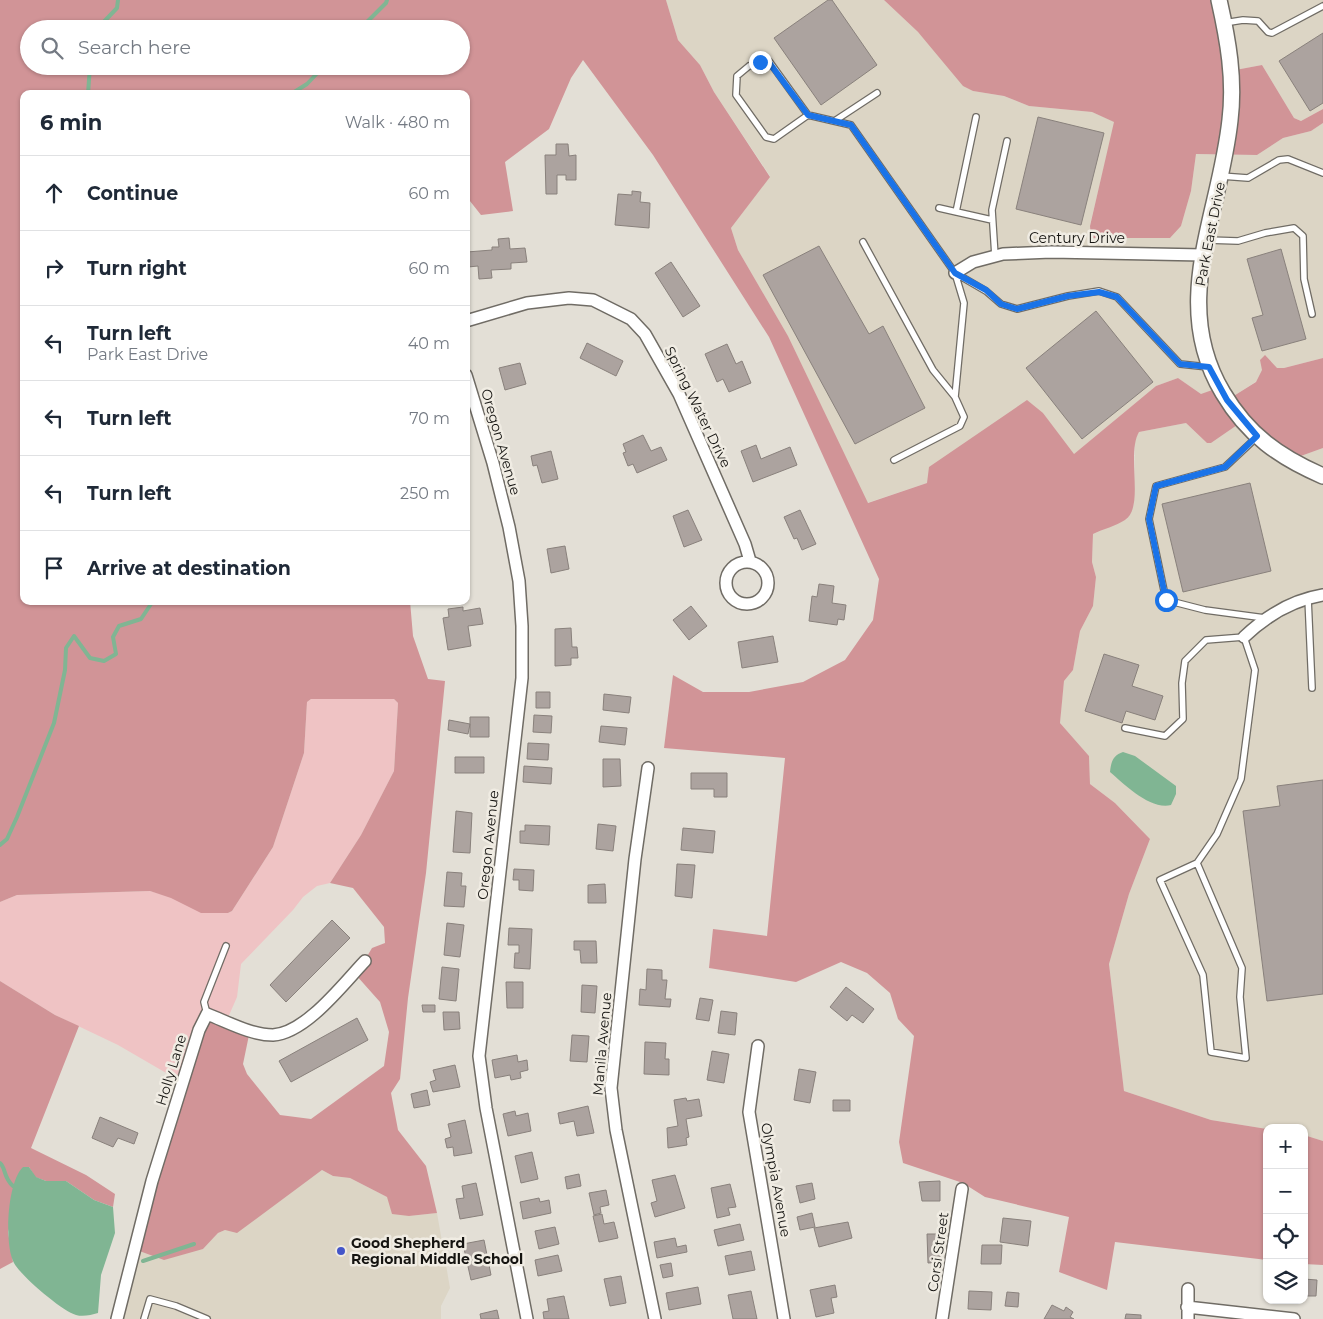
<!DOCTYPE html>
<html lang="en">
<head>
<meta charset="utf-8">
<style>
  :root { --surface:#fff; --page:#f6f6f7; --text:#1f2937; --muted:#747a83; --line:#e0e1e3 }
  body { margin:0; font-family:Montserrat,sans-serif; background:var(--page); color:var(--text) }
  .controls { position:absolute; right:15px; bottom:15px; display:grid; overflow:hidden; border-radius:10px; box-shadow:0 1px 4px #0004 }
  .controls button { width:45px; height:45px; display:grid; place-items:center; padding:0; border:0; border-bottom:1px solid var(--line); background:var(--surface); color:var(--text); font:25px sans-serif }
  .stop { position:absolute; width:15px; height:15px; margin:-11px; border:4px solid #1a73e8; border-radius:50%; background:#fff }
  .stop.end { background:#1a73e8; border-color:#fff; box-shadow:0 1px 5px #0008 }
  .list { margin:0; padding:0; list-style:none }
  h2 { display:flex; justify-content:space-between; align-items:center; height:65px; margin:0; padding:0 20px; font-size:21px }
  h2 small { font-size:16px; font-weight:400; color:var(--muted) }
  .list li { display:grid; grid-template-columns:32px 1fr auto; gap:15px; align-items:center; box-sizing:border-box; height:75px; padding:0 20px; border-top:1px solid var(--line) }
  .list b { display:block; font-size:19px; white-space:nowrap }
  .list p { margin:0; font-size:16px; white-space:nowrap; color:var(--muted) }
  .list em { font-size:16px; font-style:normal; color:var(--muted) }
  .icon { flex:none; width:28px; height:28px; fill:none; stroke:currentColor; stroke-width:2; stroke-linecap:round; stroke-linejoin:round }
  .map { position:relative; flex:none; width:1323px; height:1319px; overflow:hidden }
  .search { position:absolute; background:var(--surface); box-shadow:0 1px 4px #0004; left:20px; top:20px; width:450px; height:55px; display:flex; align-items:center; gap:12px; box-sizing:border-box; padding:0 18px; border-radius:28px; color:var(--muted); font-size:19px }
  .panel { position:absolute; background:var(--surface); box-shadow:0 1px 4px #0004; left:20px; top:90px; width:450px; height:515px; border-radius:10px }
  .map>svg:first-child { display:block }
</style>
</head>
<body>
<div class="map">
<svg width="1323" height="1319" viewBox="0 0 1323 1319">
  <rect width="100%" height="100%" fill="#e3dfd6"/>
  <path fill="#dcd5c5" d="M666,0h218l34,32 55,59 31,5 25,10 63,6 23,10 -25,103 2,13h78l11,-12 10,-35 5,-37 61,1 26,-17 28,-7 12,-8v235l-39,10h-7l-45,29 -31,-3 -23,-16 -22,8 -83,69 -30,-42 -116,70 -60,20 -79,-167 -50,-86 -7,-22 39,-52 -56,-84 -14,-27 -22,-25z
    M1217,0h106v109l-22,12 -7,-3 -32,-53 -32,6z
    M1186,423l21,20h4l29,-20 47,38 36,-13v693l-19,-6v-7l-37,1 -56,-9 -87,-29 -15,-127 20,-70 21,-55 -35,-36 -25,-19 -1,-28 -29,-33 2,-23 2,-19 9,-11 7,-39 13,-25 3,-29 -4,-15 1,-28 34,-15 7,-14 1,-66 4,-7z
    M322,1170l11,6 17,2 37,19 22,19 28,-3 13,75 -9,18v13h-322l15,-70h69l15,-16 7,-3 12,2z"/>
  <path fill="#efc3c4" d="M311,699h83l4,4 -4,68 -33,64 -31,48 -13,3 -14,11 -10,13 -52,54 -4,33 -10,23 -47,61 -62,-36 -63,-30 -55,-34v-79l17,-7 133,-4 78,22 4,-2 41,-64 31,-94 3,-51z"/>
  <path fill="#d19497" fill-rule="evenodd" d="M0,0h666l12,40 22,25 14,27 56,85 -39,51 7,22 50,86 80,167 59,-20 2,-16 98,-67 16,13 31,41 82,-68 22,-8 23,16 17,-6 14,9 24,-15 6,-12 -2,-10 5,-5 12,13h7l39,-10v90l-36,13 -47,-38 -29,20h-4l-21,-20 -47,9c-13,22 6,75 -14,88 -9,6 -22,9 -32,14l-1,28 4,15 -3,29 -13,25 -7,39 -9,11 -4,42 29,33 1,28 25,19 35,36 -21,55 -20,70 15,127 87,29 56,9v131l-152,-18 -8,48 -48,-18 10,-55 -84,-20 -22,-14 -60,-20 -4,-21 15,-106 -16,-17 -8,-26 -23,-20 -26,-11 -45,20 -87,-14 4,-39 54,7 18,-178 -121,-10 9,-73 30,17h46l54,-10 42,-22 28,-40 6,-41 -110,-242 -116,-182 -70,-95 -12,18 -22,51 -44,33 8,49 -32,4 -15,-19v-102h-442v507h386l3,35 15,43 17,2 -19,192 -18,125 -8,81 -9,14 7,37 28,36 11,47 -28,3 -17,-2 -5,-17 -37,-19 -17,-2 -11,-6 -85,63 -12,-3 -7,3 -15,16 -39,11 -30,-11 73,-233 42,19 -6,29 4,10 33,41 31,4 73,-53 5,-34 -9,-30 -24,-27 16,-27 13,-5 -1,-16 -31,-39 -23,-5 31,-48 33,-64 4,-68 -4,-4h-83l-4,3 -3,51 -31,94 -41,64 -4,2h-27l-30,-15 -21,-7 -133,4 -17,7zM29,29h432v37h-432z
    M884,0h333l13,71 32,-6 32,53 7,3 22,-12v14l-12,8 -28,7 -26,17 -61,-1 -5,37 -10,35 -11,12h-79l-1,-12 24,-104 -22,-10 -63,-6 -25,-10 -31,-5 -10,-5 -45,-54z
    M0,981l55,34 24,11 -48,122 55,27 29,19 -2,13 -19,-7 -28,-19h-20l-11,-4 -6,-10 -21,65 5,30 -13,7z
    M1304,1135l19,6v124l-19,-1z"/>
  <path fill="#80b593" d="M1123,752l12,4 41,30v8l-5,11c-21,5 -46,-20 -61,-33 1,-10 3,-17 13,-20z
    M23,1167h6l7,10 10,4h20l28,19 19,7 2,26 -14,42 -3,38c-7,2 -15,4 -22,2 -14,-4 -55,-39 -62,-52 -10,-18 -7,-81 9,-96z"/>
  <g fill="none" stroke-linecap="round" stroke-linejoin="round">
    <path stroke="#80b593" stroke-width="4" d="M97,29l20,-21 1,-8
      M355,29l13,-8 18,-18 1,-3
      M88,94l2,-28
      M291,94l16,-10 17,-18
      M0,845l7,-6 10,-22 37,-94 11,-53 1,-22 8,-12 16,22 14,3 12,-7 -3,-17 6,-11 22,-7 12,-18
      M0,1163c6,5 3,14 13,23
      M143,1261l51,-17"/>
  </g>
  <path fill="#aca39f" stroke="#89817c" d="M828,0h4l45,65 -56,40 -47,-67z
    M1323,33v70l-13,8 -31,-50z
    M1038,117l66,16 -23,92 -65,-16z
    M556,144h12l1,12 7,-1v25h-10v-5h-9v19h-11l-1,-39h11z
    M632,191l9,1 -1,10 10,1 -1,25 -34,-3 3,-31 14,1z
    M509,238l1,11 15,-1 2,14 -16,1v6l-20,1 1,8 -13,1 -1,-13 -10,1 -1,-15 25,-2v-3h7l-1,-8z
    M819,246l50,88 14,-8 42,82 -70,36 -92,-169z
    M1281,249l25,90 -44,12 -10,-33 11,-3 -16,-56z
    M671,262l29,44 -17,11 -28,-44z
    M1096,311l57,71 -71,57 -56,-71z
    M587,343l36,18 -7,15 -36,-18z
    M727,344l9,20 6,-3 9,22 -22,9 -6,-13 -6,3 -12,-28z
    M520,363l6,21 -21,6 -6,-22z
    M643,435l8,16 10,-4 6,13 -30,13 -4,-9 -5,2 -5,-13 3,-1 -3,-8z
    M756,445l5,14 29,-12 7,18 -44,17 -12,-31z
    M551,451l7,28 -16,4 -5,-18 -4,1 -2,-10z
    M1250,483l21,88 -88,21 -21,-88z
    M688,510l14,30 -18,7 -11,-31z
    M800,510l16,34 -14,6 -5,-12 -3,1 -10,-22z
    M565,546l4,23 -18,4 -4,-24z
    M819,584l15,2 -2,17 14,2 -2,15 -6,-1 -1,6 -28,-4 3,-25 5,1z
    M691,606l16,20 -18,14 -16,-20z
    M463,607v4l17,-3 3,16 -15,2 3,20 -23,4 -5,-32 6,-1 -1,-8z
    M571,628l1,19h5l1,11h-7v7l-16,1v-37z
    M773,636l5,26 -36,6 -4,-26z
    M1104,654l35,11 -7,21 31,10 -8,24 -29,-9 -4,12 -37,-12z
    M536,692h14v16h-14z
    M604,694l27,3 -2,16 -26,-3z
    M534,715l18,1 -1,17 -18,-1z
    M470,717h19v20h-19z
    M449,720l21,4 -2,10 -20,-4z
    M601,726l26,2 -2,17 -26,-3z
    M528,743l21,1 -1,16 -21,-1z
    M455,757h29v16h-29z
    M603,759h17l1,27 -18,1z
    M524,766l28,2 -1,16 -28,-2z
    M691,773h36v24h-13v-8h-23z
    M1323,780v214l-56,7 -24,-190 37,-5 -3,-20z
    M456,811l16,2 -2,40 -17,-1z
    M598,824l18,2 -3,25 -17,-2z
    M525,825l25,1 -1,19 -29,-2v-12h5z
    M683,828l32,3 -2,22 -32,-3z
    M677,864l18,1 -3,33 -17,-2z
    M514,869l20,1 -1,21 -14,-1v-10h-6z
    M447,872l15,1 -1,13h5l-2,21 -20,-1z
    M605,884l1,19h-18v-18z
    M332,920l18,18 -64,64 -16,-17z
    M447,923l17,2 -4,32 -16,-2z
    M509,928l23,1 -2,40 -16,-1 1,-15h4v-8h-11z
    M574,941h22l1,22h-16l-1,-13h-6z
    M442,967l17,2 -3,32 -17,-2z
    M647,969l15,1v10h5l-2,19h6l-1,8 -31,-2 1,-16 6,1z
    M506,982h17v26h-16z
    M582,985l15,1 -2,27 -14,-1z
    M846,987l28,22 -11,14 -11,-8 -5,6 -17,-14z
    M700,998l13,2 -4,21 -13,-2z
    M422,1005h13v7h-12z
    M721,1011l16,2 -2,22 -17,-2z
    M443,1012h16l1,17 -16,1z
    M357,1018l11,22 -77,42 -12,-21z
    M572,1035l17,1 -2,26 -17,-1z
    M645,1042l21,1 -1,16h4v16l-25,-1z
    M712,1051l17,3 -5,29 -17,-3z
    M517,1055l1,7 9,-2 1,10 -8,2 1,6 -10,2 -1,-5 -15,3 -3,-18z
    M455,1065l5,22 -27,5 -3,-10 6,-2 -3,-10z
    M799,1069l17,3 -6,31 -16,-3z
    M427,1090l3,15 -16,3 -3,-14z
    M686,1098l1,3 12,-2 3,17 -16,3 3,18 -3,1 1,7 -19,3 -1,-20 11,-2 -4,-26z
    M833,1100h17v11h-17z
    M588,1106l6,27 -17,3 -3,-15 -14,3 -2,-11z
    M515,1111l1,5 12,-3 3,18 -23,5 -5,-22z
    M100,1117l38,16 -4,11 -16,-6 -5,9 -21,-9z
    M465,1120l7,33 -18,3 -1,-9 -6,1 -2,-9 6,-2 -3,-13z
    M532,1152l6,27 -17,4 -6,-27z
    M579,1174l2,12 -14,3 -2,-12z
    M675,1175l10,33 -30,9 -4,-14 6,-2 -5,-21z
    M940,1181v20h-18l-3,-19z
    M476,1183l7,32 -23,4 -4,-20 8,-1 -2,-12z
    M812,1183l3,16 -15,4 -4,-17z
    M730,1184l6,23 -8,1 2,7 -13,3 -6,-30z
    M606,1190l3,15 -9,2 1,6 -7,2 -5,-22z
    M539,1198l1,4 9,-2 2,13 -28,6 -3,-17z
    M812,1213l3,14 -15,3 -3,-13z
    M602,1214l2,10 10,-2 4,16 -19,4 -6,-26z
    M1003,1218l28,3 -3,25 -28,-4z
    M848,1222l4,16 -33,9 -5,-19z
    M740,1224l4,16 -26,6 -4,-16z
    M555,1227l4,17 -20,5 -4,-18z
    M927,1234h13v28l-12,1z
    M675,1238l2,9 9,-2 1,7 -30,6 -3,-16z
    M484,1240l7,35 -20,5 -8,-36z
    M982,1245h20l-1,19h-20z
    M751,1251l4,19 -26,5 -4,-19z
    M558,1255l4,16 -24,5 -3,-16z
    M671,1263l2,13 -10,2 -3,-13z
    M621,1276l5,27 -16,3 -6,-27z
    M1304,1279l13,1 -1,16h-12z
    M835,1285l2,12 -6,1 3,15 -18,4 -6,-27z
    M698,1287l3,17 -32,6 -3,-17z
    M751,1291l6,28h-24l-5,-24z
    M969,1291l23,1 -1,18 -23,-1z
    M1007,1292l12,1 -1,14 -13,-1z
    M564,1296l5,23h-25l-1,-7 6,-1 -2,-12z
    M1052,1305l12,6 2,-4 7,5 -3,5 4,2h-30z
    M497,1310l2,9h-18l-1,-5z
    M1126,1314l15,1v4h-16z"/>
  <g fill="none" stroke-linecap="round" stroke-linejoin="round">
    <g stroke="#706c65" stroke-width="8">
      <path id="lane" d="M1224,23l19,-3 15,1 10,11 4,1 51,-27
        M808,115l-39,-54 -20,5 -12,10 -1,19 30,42 8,2 34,-24 43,10 104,148 9,30 -9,94 9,20 -4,9 -66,34
        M836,120l41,-27
        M1221,176l27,2 31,-18 9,-1 35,14
        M939,208l53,12
        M956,212l20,-95
        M1207,240l31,1 27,-8 29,-5 9,8 1,43 8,35
        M863,242l70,128 22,27
        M995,256l-3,-46 15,-69
        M955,273l31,18 15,13 16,5 51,-13 31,-5 18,6 63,67 28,3
        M1257,437l-32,30 -69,19 -7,33 17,81 39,10 60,8
        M1308,598l4,90
        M1125,728l40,8 18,-17 -1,-36 3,-22 21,-21 38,-3 11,33 -14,109 -24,55 -20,29
        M1197,863l45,105 -2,29 6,61 -35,-6 -8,-77 -43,-95z
        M207,1014l-3,-12 22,-56
        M144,1319l6,-20 26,7 31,13"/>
    </g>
    <g stroke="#706c65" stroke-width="14">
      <path id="street" d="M955,273l18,-11 30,-8 48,-2 152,3
        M466,321l61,-18 42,-5 24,2 38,19 14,15 34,60 66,150 5,17
        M466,375l27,88 16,64 10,54 3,45v52l-43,378 7,52 41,211
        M726 583a21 21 0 1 1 42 0a21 21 0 1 1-42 0Z
        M1244,637c22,-21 49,-37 79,-42
        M648,768l-13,91 -24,229 5,42 39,189
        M758,1046l-9,66 35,207
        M1188,1289v30
        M1187,1307l107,12
        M117,1319l35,-138 47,-151 8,-16c21,8 44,21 66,21 33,-2 70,-51 92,-74
        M942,1319l20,-130"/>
    </g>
    <g stroke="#706c65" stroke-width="18">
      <path id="secondary" d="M1219,0c9,40 16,79 11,120 -10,95 -61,183 -7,273 25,42 56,64 100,83"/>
    </g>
    <use href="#lane" stroke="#fff" stroke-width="5.5"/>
    <use href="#street" stroke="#fff" stroke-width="11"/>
    <use href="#secondary" stroke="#fff" stroke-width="15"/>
  </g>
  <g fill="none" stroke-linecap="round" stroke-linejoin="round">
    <path stroke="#1a73e8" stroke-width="6" d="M760,62l8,-1 40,54 43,10 104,148 31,17 15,14 16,5 51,-13 31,-4 18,5 63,67 29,3 18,33 30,36 -32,31 -69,19 -7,33 17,81"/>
  </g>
  <circle fill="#4355c9" stroke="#f0ece3" stroke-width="2" cx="341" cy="1251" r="5"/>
  <g text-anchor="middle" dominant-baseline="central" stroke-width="5" stroke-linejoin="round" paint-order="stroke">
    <g font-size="14" fill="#151411" stroke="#f0ece3">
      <text transform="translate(1210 234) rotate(-79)">Park East Drive</text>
      <text x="1077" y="238">Century Drive</text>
      <text transform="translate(698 407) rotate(64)">Spring Water Drive</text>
      <text transform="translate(501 442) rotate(74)">Oregon Avenue</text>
      <text transform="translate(488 845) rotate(-84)">Oregon Avenue</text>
      <text transform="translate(602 1044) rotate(-85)">Manila Avenue</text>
      <text transform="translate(171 1070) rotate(-73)">Holly Lane</text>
      <text transform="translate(776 1180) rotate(80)">Olympia Avenue</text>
      <text transform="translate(938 1252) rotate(-82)">Corsi Street</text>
    </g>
    <g font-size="14" font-weight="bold" fill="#151411" stroke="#f0ece3" text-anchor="start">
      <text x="351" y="1243">Good Shepherd<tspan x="351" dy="16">Regional Middle School</tspan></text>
    </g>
  </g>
</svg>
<div class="controls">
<button>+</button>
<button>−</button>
<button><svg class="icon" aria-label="locate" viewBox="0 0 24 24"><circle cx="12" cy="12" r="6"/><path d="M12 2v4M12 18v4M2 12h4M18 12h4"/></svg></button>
<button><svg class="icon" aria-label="layers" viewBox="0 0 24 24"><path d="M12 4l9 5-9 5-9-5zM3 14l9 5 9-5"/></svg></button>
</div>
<div class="stop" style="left:1166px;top:600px"></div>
<div class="stop end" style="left:760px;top:62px"></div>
<div class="search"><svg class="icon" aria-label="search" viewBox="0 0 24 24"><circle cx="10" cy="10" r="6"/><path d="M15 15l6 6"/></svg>Search here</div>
<section class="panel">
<h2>6 min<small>Walk · 480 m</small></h2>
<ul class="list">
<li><svg class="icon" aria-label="ahead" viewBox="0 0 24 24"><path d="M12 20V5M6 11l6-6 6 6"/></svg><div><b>Continue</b></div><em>60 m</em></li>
<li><svg class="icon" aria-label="right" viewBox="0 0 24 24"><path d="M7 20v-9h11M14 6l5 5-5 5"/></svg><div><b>Turn right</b></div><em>60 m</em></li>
<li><svg class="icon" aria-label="left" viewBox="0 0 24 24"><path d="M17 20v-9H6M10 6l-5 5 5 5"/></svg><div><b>Turn left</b><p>Park East Drive</p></div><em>40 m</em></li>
<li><svg class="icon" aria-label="left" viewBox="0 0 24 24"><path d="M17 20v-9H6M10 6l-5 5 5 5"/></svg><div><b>Turn left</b></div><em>70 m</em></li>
<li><svg class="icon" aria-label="left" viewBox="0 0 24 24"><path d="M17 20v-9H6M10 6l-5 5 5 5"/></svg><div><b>Turn left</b></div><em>250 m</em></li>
<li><svg class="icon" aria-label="arrive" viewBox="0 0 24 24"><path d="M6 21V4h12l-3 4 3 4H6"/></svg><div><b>Arrive at destination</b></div></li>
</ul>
</section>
</div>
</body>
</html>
